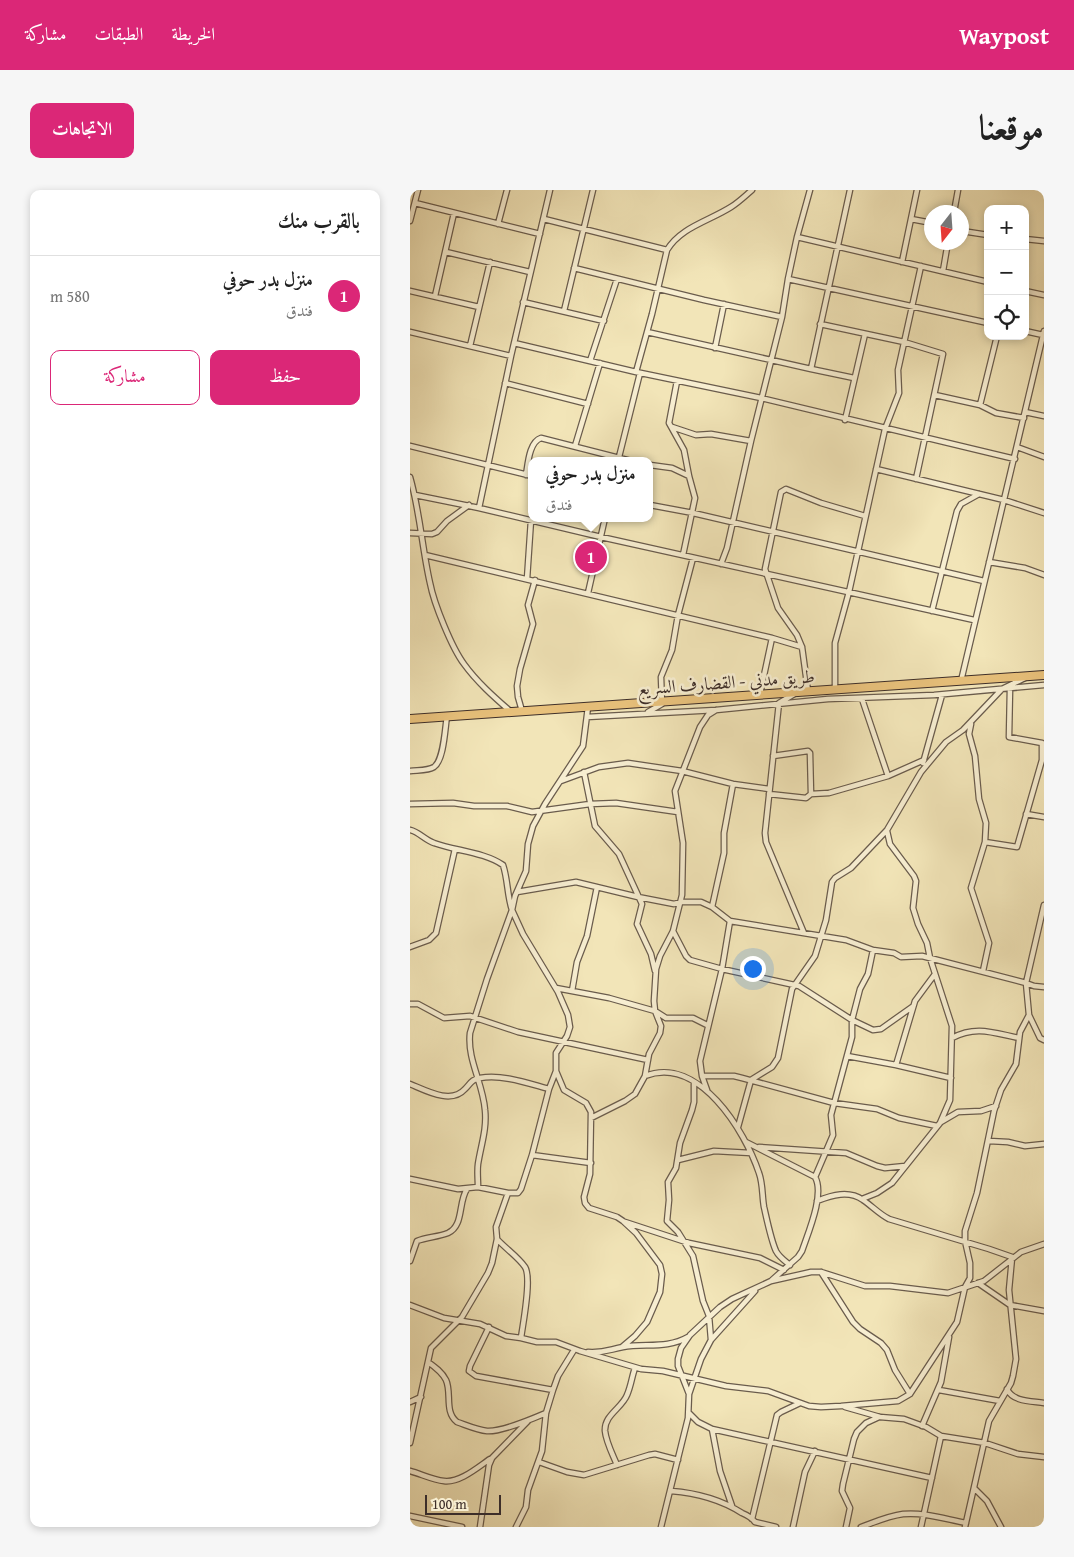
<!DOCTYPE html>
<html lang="ar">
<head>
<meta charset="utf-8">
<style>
  :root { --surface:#fff; --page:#f6f6f6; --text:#222; --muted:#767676; --line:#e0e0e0; --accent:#db2777 }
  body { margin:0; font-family:"Gentium Book Plus",Amiri,serif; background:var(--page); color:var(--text); direction:rtl }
  .controls { position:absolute; right:15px; top:15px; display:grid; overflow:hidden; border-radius:10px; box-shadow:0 2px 8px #0003 }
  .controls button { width:45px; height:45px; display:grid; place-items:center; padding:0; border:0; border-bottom:1px solid var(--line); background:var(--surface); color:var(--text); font:25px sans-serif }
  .compass { position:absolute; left:514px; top:15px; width:45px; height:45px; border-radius:50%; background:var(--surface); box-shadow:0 2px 8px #0003; rotate:197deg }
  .scale { position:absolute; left:15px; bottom:12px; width:76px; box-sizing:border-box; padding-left:5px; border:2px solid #3d2e29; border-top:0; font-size:14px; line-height:18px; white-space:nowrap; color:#3d2e29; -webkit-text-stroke:4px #f7eed1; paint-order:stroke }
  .you { position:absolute; left:342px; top:778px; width:18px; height:18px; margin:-12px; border:4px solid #fff; border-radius:50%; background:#1a73e8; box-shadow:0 0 0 8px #1a73e833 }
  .badge { display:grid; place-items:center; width:32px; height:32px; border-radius:50%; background:var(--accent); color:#fff; font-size:16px; font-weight:700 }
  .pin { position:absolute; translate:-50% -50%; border:2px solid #fff; box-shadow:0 1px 5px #0006 }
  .popup { position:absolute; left:118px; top:267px; width:125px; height:65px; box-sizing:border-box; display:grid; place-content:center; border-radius:10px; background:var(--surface); filter:drop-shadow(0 1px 4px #0005); font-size:16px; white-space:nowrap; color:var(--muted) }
  .popup b { font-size:19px; color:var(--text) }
  .popup::after { content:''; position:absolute; left:50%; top:100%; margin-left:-10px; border:10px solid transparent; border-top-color:var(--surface) }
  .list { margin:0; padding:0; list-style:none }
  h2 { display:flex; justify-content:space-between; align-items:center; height:65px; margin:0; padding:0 20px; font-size:21px }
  h2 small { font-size:16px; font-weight:400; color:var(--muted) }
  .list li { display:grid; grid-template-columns:32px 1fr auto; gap:15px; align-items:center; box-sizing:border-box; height:80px; padding:0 20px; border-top:1px solid var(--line) }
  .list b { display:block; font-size:19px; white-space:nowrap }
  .list p { margin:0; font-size:16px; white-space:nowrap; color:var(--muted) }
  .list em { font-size:16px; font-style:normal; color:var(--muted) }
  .actions { display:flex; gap:10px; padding:15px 20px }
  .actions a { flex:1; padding:11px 0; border:1px solid var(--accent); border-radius:10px; text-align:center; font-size:18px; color:var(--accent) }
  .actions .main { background:var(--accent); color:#fff }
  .icon { flex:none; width:28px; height:28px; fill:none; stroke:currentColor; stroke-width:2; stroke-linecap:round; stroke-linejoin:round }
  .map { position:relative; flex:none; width:634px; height:1337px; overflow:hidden; direction:ltr; border-radius:10px }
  header { display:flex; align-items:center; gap:30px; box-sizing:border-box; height:70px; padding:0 25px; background:var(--accent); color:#fff }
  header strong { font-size:24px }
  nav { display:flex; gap:28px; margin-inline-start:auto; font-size:18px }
  .intro { display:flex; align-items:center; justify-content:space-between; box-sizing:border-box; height:120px; padding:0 30px }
  h1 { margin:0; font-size:35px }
  .button { padding:12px 22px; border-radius:10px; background:var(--accent); color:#fff; font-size:18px; font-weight:700 }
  main { display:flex; gap:30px; padding:0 30px }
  aside { flex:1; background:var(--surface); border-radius:10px; box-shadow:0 2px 8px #0003 }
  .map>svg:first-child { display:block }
</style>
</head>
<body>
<header>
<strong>Waypost</strong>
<nav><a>الخريطة</a><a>الطبقات</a><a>مشاركة</a></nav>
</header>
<div class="intro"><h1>موقعنا</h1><a class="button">الاتجاهات</a></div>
<main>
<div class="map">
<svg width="634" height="1337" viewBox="0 0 634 1337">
  <rect width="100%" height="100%" fill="#f2e5b8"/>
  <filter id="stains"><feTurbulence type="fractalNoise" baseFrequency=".004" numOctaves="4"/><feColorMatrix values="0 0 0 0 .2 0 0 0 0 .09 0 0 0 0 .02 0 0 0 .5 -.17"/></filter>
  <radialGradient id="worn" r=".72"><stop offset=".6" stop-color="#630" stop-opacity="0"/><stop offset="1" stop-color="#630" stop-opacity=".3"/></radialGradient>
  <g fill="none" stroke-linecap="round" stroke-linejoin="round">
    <g stroke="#6a5c4d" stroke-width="7">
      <path id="street" d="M5,13l125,31
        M544,22l4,-22
        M134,29l123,31
        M501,29l21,4
        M0,31l8,-31
        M88,34l9,-34
        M552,41l26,4
        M387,47l191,45
        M615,49l19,2
        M36,62l84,20
        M492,72l15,-72
        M164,78l130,32 78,17
        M533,81l5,-29
        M378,89l200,44
        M0,101l69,16
        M615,101l19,4
        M25,106l19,-83
        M113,112l81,19
        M154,121l29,-121
        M410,134l84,18 39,12 -27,125
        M615,141l18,4
        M0,142l101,24
        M237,142l164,37 39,-179
        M587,146l-17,69 16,8 28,5
        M104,153l122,29 125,26 254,61
        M60,156l20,-84
        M305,158l9,-44
        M180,171l27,-82
        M401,179l43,9
        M226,182l16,-58 15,-64c14,-23 42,-29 64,-43 8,-5 14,-11 21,-17
        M267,191l-8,42 15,27 5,26 6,22 -12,57
        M95,193l83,21
        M525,205l45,10
        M615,222l19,4
        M435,230l20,-86
        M262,237l24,8 15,-1 40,7
        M0,256l122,30
        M165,256l25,-83
        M607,257l27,10
        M208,271l22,-88
        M240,275l22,3 17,8
        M466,279l128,31 40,13
        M116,285c2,-11 3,-33 15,-37l90,23
        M0,287c10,35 12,71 20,106 4,21 22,65 34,81 13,18 30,33 46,47
        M5,305l64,13 122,29 373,83
        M240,315l43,8 291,68
        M69,318l32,-152 39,-166
        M0,343l22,1 5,-2 10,-11 22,-16
        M15,365l347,83 30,9
        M579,372l36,6 19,7
        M311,374l6,-16 24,-107 31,-124 6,-38 9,-42 13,-47
        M117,389l4,-59
        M178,403l17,-75
        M522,421l25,-100 4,-7 18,-10
        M551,491l83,-350
        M425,499v-46l14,-51 36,-163 14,-36 -1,-23 23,-104
        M398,501l-6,-44 -5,-12 -19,-27 -13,-39 16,-77 5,-3 35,14 44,13
        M386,503l-17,10 -14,130 1,9 38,91
        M350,504l12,-56
        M452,509l26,77
        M112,521l-4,-14 -1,-11 3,-17 13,-45 -5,-19 7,-25
        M238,522l14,-8 -1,-27 11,-27 6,-35 15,-57
        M177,527l129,-7 112,-11 106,-4 110,-10
        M561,534l-2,10 6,22 4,43 7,24 -1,19 -14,46 18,55 -6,28
        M363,566l35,-5 2,2 1,41
        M513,573l19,-68
        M0,581c7,-1 18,0 24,-4 10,-7 11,-39 13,-51
        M174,582l11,54 24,28 23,50 -5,20 14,30 4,17
        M151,591l38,-14 29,-4 54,8 51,13 36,5
        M359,604l37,4 5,-4 18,-1 59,-17 36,-16
        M0,614l43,-1 21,3h33l25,6 58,-8 26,-1 62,9
        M616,624l18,3
        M0,640c9,2 15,10 24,13 22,8 50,9 69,22 5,15 4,30 9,45l-25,69 -17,54c-3,27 13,50 15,77 2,19 -4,35 -7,54 -1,7 0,16 0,23
        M575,652l32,5 25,-87v-17l-33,-6 1,-49
        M107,702l59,-10 62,15 36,7 7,-2h20l11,5 18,14 116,19 27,10 21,3 7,4 21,-1 104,27 8,3 10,1
        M302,717l12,-54v-20l9,-49
        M263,741l13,25 4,4 32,9 77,17 53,34 21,10 8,-1 31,-22
        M0,757l19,-7 7,-7 19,-84
        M146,798l53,10 46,13 11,7h27l14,7
        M162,801l5,-29 10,-26 10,-49
        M0,814h8l26,14 26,-2 48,16 130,28
        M619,825l11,23 4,2
        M542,848c24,-13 42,-5 67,0
        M437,866l49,9 55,13
        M486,875l19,-64 20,-27
        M146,881l8,19 22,13 5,9 -1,62 -6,23 1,6 4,5 28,9 6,4 13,12 24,32 2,9 -2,18 -13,30 -12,14 -13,11
        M235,886c54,-21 100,55 114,97 4,11 3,23 5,34 3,13 7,33 12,44 3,6 9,10 14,14
        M292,886h32l8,2 92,25 43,6 22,9 38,8
        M284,892v20l-2,8 -12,33 -4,25 -8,14 1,18 -2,21 11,11 15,24 10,45 6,15 2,24
        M0,894c15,6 41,21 55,5 5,-5 7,-10 15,-11 22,-4 47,5 69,11
        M297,900l-5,-14 -2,-15 22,-92 8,-48
        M181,928l34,-17 10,-7 10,-18 4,-22 11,-21 1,-7 -6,-15 -1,-10 2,-32 4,-13 13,-25 9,-36 1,-52 -8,-52 25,-64 8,-12 8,-5
        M531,932l17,-10 23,-1 15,-5
        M328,937l13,-47 21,-13 6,-9 14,-69 23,-33 11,-36 6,-38 3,-4 16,-10 36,-38 34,-58 25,-30 17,-12 39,-41 23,-11
        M579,951l19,1 17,4 19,-2
        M336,952l69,35c10,17 -7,56 -13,74l-4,6 -26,23
        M349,957l87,6 31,13 8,2 20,-2
        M122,965l59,8
        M268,970l36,-9 37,2
        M405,987l18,-42 -2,-20 21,-78v-17l8,-31 8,-15 5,-24
        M0,989l48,10 20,-2 30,6h10l3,-4 11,-34 17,-66 7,-18v-18l11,-17 3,-9 -2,-12 -10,-23 -35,-58 -11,-24 3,-14 11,-25 2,-27 5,-18 12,-22 38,-58 5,-39
        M452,1009l15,-6 15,-10 48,-60 10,-23 2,-74 -22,-68 -3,-15 -9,-19 -5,-16 3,-27 -2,-5 -24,-32 -3,-13
        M407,1011c15,-6 32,-11 46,-1 9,6 16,14 26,19l100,30 23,8
        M215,1032l64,21 71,15 24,12
        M87,1049c8,9 21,18 28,28 7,11 -2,56 -4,71
        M0,1071l7,-20c10,-4 21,-4 31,-8 16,-7 10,-31 19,-44
        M411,1082l32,50 7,7 21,14 6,7 8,20 15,24
        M568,1093l32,22 34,6
        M0,1115l34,13 36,6 26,12 15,2 16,4h19l24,9
        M79,1137l-19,39 -1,5 7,5 77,14
        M170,1161l61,18 22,2 63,15 42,5 41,15 12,1 20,-1 57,-5 12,-7 47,-72 8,-35 5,-9v-15l-5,-22v-10l12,-38 17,-82 7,-21 15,-26 4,-32 9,-17 -3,-32 18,-78
        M178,1162c16,1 20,-2 35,-5 22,-4 44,2 65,-10
        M18,1172c7,5 14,10 18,18 6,13 -2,32 11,42 9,3 20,8 30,9 15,1 45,-12 59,-18
        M597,1199c6,13 24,12 37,14
        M529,1200l61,11
        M279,1204l-11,-28v-7l3,-11 9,-13 30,-28 12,-8 39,-18 40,-9h10l44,14h25l58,7 36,-12 37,-29 23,-8
        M0,1212l11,-5
        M435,1217l35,10 24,2 22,8 15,9 44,7 33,11 26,3
        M279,1223l9,9 14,7 220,49
        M512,1236l19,-44 8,-45
        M302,1239l8,42 12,35
        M0,1253l21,-95 31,-31 26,-44 4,-10 5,-24 -1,-12 12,-34
        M129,1272l28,10 17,3 65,-20 6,-1 23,6
        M207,1275c-4,-10 -11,-23 -12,-34 -1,-16 17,-23 22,-36 4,-9 5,-19 8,-27
        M0,1281c11,3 23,9 34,10 16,2 34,-14 46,-22
        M564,1298l13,13 14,26
        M261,1301c26,2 49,8 71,22 5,2 9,4 13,9l21,5
        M0,1326l52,11
        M342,1329l25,-104 4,-3 19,-9
        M70,1337l9,-62 3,-7 36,-37
        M106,1337l10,-20 2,-17 14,-39 4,-38 7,-23 5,-14 16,-26
        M251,1337l27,-109 1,-24 12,-35 10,-19 44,-49
        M383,1337l12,-55 10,-21
        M436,1337l4,-19 -8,-17 1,-7 11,-45 3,-7 9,-9 13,-6
        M451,1337c14,-5 27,-11 42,-13 21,-2 42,5 63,9
        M511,1337l20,-91
        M555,1337l24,-106 22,-38 2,-7 3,-17 -7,-69 3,-32"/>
    </g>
    <g stroke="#3d2e29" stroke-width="10">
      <path id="highway" d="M0,529l634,-44"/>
    </g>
    <use href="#street" stroke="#f7eed1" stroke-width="4.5"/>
    <use href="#highway" stroke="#e9c27c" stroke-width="8"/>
  </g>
  <g text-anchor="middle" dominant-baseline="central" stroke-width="5" stroke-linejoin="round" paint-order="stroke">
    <g font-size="18" fill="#3d2e29" stroke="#f7eed1">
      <text transform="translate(316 492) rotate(-4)">طريق مدني - القضارف السريع</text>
    </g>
  </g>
  <rect width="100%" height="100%" filter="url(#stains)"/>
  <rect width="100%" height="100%" fill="url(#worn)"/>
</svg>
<div class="controls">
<button>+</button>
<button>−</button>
<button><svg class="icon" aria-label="locate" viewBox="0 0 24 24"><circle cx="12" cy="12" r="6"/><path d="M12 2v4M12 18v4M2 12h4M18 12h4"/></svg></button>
</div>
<svg class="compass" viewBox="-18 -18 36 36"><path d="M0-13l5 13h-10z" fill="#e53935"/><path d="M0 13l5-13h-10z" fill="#767676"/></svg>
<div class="scale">100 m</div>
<div class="you"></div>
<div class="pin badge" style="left:181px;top:367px">1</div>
<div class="popup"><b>منزل بدر حوفي</b>فندق</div>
</div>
<aside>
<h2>بالقرب منك<small></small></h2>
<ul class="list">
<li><span class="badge">1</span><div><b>منزل بدر حوفي</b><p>فندق</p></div><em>580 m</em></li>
</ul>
<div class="actions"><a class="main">حفظ</a><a>مشاركة</a></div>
</aside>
</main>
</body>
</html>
